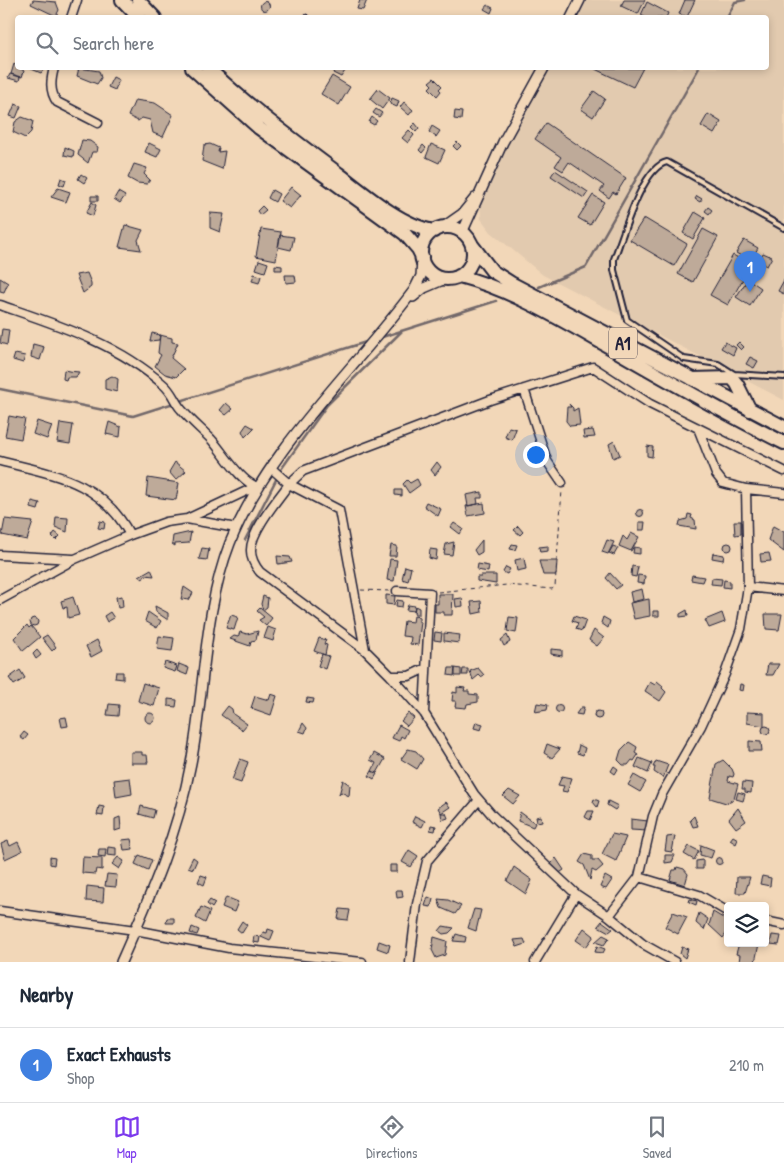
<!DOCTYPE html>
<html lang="en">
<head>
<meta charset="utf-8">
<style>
  :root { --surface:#fff; --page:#f6f6f7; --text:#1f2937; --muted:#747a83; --line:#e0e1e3; --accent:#7c3aed }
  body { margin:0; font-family:"Patrick Hand",sans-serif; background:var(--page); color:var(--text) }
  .controls { position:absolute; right:15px; bottom:15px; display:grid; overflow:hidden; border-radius:5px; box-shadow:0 2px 8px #0003 }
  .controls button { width:45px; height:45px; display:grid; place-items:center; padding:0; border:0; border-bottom:1px solid var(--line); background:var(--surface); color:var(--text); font:25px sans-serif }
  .you { position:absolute; left:535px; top:454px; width:18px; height:18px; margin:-12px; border:4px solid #fff; border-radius:50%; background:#1a73e8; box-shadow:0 0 0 8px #1a73e833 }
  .badge { display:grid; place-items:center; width:32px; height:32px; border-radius:50%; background:var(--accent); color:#fff; font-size:16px; font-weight:700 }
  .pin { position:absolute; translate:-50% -41px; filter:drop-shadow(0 1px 2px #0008) }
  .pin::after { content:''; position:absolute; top:26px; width:18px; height:15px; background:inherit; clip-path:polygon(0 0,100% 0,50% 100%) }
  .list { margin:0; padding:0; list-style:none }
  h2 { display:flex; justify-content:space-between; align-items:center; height:65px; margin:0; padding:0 20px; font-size:21px }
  h2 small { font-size:16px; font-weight:400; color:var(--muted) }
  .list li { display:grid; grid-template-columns:32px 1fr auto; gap:15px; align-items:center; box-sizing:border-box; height:75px; padding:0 20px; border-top:1px solid var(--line) }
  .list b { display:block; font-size:19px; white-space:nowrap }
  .list p { margin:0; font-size:16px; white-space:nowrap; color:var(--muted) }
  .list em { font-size:16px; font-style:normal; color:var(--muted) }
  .icon { flex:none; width:28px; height:28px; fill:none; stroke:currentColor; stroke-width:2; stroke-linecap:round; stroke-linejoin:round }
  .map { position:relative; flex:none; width:784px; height:962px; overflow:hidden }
  .search { position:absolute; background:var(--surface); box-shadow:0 2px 8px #0003; left:15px; right:15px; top:15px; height:55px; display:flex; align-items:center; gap:12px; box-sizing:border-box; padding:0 18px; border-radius:5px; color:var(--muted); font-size:19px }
  .sheet { height:140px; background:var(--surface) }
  nav { display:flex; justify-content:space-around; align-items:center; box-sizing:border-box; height:70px; border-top:1px solid var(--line); background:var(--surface); font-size:14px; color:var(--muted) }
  nav a { display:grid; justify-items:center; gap:2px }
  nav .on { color:var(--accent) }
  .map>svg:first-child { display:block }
</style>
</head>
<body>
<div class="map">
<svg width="784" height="962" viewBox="0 0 784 962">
  <rect width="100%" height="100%" fill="#f2d7b8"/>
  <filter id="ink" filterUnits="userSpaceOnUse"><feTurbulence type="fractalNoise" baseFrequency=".02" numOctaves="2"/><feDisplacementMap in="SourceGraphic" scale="10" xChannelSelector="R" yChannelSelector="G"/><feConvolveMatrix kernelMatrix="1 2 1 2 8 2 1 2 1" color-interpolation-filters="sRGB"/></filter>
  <g filter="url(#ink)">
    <path fill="#e2caaf" d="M584,0h200v400l-241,-125 -52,-43 -10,-13 -1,-17 13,-33 55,-101h218v-50l-191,-1z"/>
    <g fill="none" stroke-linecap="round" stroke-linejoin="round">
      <path stroke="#72686b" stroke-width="2.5" d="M727,18l8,-16 10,-2
        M539,287l47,-20 113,-199
        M379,338l117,-37
        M0,389l133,27 236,-75
        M245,540l37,-72 45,-63 75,-74"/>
    </g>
    <path fill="#beaa99" stroke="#22223b" d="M33,0l23,2 3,8 -3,6 -25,-12z
      M360,0h7l-4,10 -6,-1z
      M624,0h21l-7,14 -17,-8z
      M685,0h10l-8,17 -8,-3z
      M260.5 6a4.5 4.5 0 1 1 9 0a4.5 4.5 0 1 1-9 0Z
      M647,2l21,11 -2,5h-20l-5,-3z
      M487,5l6,3 -2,5 -7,-4z
      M307,14l4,4h-9l2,-3z
      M14,64l10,7 -2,6 -11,-3z
      M29,68h16l-4,5z
      M79,68l20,3 2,7 -4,6 -20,-8z
      M336,68l9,3 -4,6 -8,-4z
      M596,68h47l-10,19 -38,-18z
      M10,74l10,3 -1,4 -11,-3z
      M332,76l18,11 -11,18 -18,-11z
      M113,77l6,3 -4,10 -7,-3z
      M434,78l8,8 -3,3 2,2 -4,5 -8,-8 3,-3 -3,-3z
      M378,89l12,9 -8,11 -12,-10z
      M594,91l11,8 -12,18 -12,-8z
      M392,98l7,3 -2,6 -7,-3z
      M135,100l20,3 18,12 -10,22 -10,-4 -3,-13 -8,-2 -4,3 -10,-5z
      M404,102l9,8 -4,5 -9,-8z
      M15,104l6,2 -5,12 -6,-2z
      M376,109l6,4 -3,4 -6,-4z
      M455,111l7,1 -1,8 -7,-1z
      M708,114l13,8 -7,12 -13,-8z
      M22,117l11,4 -2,11 -6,6 -12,-6 2,-10z
      M372,117l5,4 -3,4 -5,-3z
      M415,123l4,5 -3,4 -5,-5z
      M546,123l80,55 -10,16 -3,-2 -4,6 -9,-7 4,-5 -35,-24 -6,9 -8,-5 6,-9 -26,-18z
      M432,126l8,5 -4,6 -7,-5z
      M409,130l5,5 -6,8 -6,-5z
      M82,140l8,1 8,6 -1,5h-5l-4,11 -10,-8z
      M457,142l4,4 -4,4 -4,-4z
      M149,143l12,6 -4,8 -12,-5z
      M210,144l9,4 -1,4 7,-1 -3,18 -20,-8 2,-16z
      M431,144l14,6 -6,13 -13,-6z
      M423,145l3,3 -4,5 -3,-3z
      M65,147l9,4 -1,6 -9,-2z
      M134,164l13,4 -3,6 6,6 -3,4 -10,-1 -9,-5z
      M555,170l33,22 -4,6 -33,-22z
      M81,174l6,4 -3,5 -6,-4z
      M61,178l5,2 -2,6 -5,-2z
      M291,187l10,8 -11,13 -10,-7z
      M58,188l12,4 -4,10 -15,-5z
      M272,190l7,4 -4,8 -7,-4z
      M118,192l7,4 -5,7 -6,-4z
      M593,195l11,7 -14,23 -12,-7z
      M91,196h7v5h-7z
      M697,196l5,3 -2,3 -5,-3z
      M92,202l4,3 -3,11 -7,-3z
      M262,206l4,4 -6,5 -3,-4z
      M708,207l4,3 -3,4 -4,-3z
      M695,212l10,6 -12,21 -10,-6z
      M210,213l14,1 -4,18 -10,-4z
      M644,218l43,26 -13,22 -44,-26z
      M125,225l18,5 -5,10 3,10 -22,-3z
      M261,229l20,3 -5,28 -20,-4z
      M703,229l15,8 -25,45 -15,-8z
      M280,235l14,2 -3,13 -13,-3z
      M744,240l14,8 -8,13 -14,-8z
      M763,253l9,4 -5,9 -9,-4z
      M733,255l18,10 -23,40 -18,-10z
      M259,260l9,3 -3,9 -9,-3z
      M275,265l7,1v4h-7z
      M87,273l4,10v4l-8,6 -7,-18z
      M254,274l7,2 -2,7 -7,-2z
      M285,275h10l1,7 -10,1z
      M0,278l8,5 -4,9 -4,-1z
      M748,279l13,9 -11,18 -14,-9z
      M784,280v14l-6,-3z
      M2,329l7,1 -2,15 -7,-2z
      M152,333l8,2 -1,5 -9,1z
      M160,335l12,3v4l6,1 -7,15 13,11 -8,8 -11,-3 -10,-8 6,-11 -3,-2z
      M725,342l11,6 -3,7 -12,-7z
      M739,342l5,5 -3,3 -5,-5z
      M33,344l11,3 -4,13 -9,-3z
      M15,354l10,2 -2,7 -10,-3z
      M750,357l8,4 -4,7 -8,-4z
      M64,370l5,1 10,1 -3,5h-9l-1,3 -3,-1z
      M112,376l6,3 -1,13 -12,-3v-10z
      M226,403l7,6 -7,6 -6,-5z
      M569,404l4,4v3l5,-3 2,17 -10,1 -4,-5 1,-14h4z
      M9,416l16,3 -4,20 -16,-3z
      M37,421l15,5 -5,13 -14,-5z
      M109,422l12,5 -1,10 -14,-3z
      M60,423l13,2 -3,19 -13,-2z
      M247,424l7,4 -9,9 -3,-6z
      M509,427l7,2 -4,11 -7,-3z
      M593,430l2,7 -11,1 -1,-7z
      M614,441l6,14 -7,3 -4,-14z
      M647,446l6,1 -1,10 -5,-1z
      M175,462l11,9 -10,9 -7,-8z
      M437,462l4,5 -6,8 -4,-5z
      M148,478l31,5 -3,17 -30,-4z
      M417,479l3,6 -11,8 -6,-9 4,-4 3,3z
      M395,490h7v6l-7,-1z
      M482,492v6h-5l1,6 -10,2 -2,-11z
      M32,501l8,2 -2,7 -7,-2z
      M426,502l15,7 -3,7 -14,-10z
      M484,503l1,10 -17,3 -2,-10z
      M636.5 513a3.5 3.5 0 1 1 7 0a3.5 3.5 0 1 1-7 0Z
      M688,514l4,1 -1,3 4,2 1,9 -17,-3 1,-5 7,-2z
      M56,517l12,1 -1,14 -12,-5z
      M5,519l28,3 -6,18 -25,-5z
      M100,521l5,1 -1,7 -6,-1z
      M734,521h7v13l-6,1z
      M639,522h6l-1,8h-5z
      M454,523l9,6 -3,5 -9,-7z
      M518,526l5,6 -3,3 -6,-5z
      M773,526l11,6v20l-16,-12z
      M55,532l5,4 -4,4 -4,-4z
      M191,532l-2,11 -14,1v2l-3,-2 1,-8z
      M631,533l8,4 -8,14 -12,-5 4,-10 4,4z
      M482,540v12l-5,3 -3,-5z
      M607,540l7,2 -6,12 -6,-2z
      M454,542l-2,13 -8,-1 2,-10z
      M724 547a4 4 0 1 1 8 0a4 4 0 1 1-8 0Z
      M512,544l5,1 -2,5 -5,-1z
      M391,545l6,1 -1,10h-7z
      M548,546v5l-8,1 -1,-5z
      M613,546l5,2 -4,7 -5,-2z
      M634,547l6,1v6l-7,-1z
      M202,548l7,1 -2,11 -8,-1z
      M430,549l7,1 -1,10 -7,-2z
      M713,553l11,2 -1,5 -11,-2z
      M769,553l2,8 -10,1 -1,-8z
      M277,556l13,1 2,5 -14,2z
      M524,558l2,11 -9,2 -2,-11z
      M390,559l7,1 -3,21 -7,-1z
      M539,561h18l-1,14h-13z
      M478,564l11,2 -1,6 -11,-2z
      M405,566l6,2 -3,13 -6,-2z
      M632,566l6,1 -2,10 -5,-1z
      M506,567l4,2 -3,5 -4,-2z
      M151,569l3,7 -9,-1 -2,4 -4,-3z
      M610,573l11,12 -5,4 -10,-11z
      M481,575h15v9l-19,-3v-4h4z
      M638,575l7,1 -1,8 -7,-1z
      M692,575l12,2 -2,5 -11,-2z
      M712,578l10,1 -1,6 -10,-1z
      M724,580l6,1v7l-7,-1z
      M184,587l9,6 -4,7 -8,-1z
      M642,589l2,10 -12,3 -2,-10z
      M438,594h15l-1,21h-8v-3h-9v-8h3z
      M386,595l9,1 -1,9 -8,-1z
      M122,596l1,11 -5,1 -2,-11z
      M263,596l5,2 -1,9 -4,3 -2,-6z
      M73,597l6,18 -11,3 -1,-11 -4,1 -2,-7z
      M462,598l1,8 -7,1 -1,-8z
      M649,599l1,17 -16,3 -4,-16z
      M397,600l6,1 -1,6 -6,-1z
      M481,601l1,11 -9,2 -2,-12z
      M408,605l7,1 -1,5 -8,-1z
      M155,606l13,7v7l-12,-8z
      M415,606l4,2v6h-5z
      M260,608l12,10 -6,8 -7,-6 5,-3 -7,-6z
      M687,610l1,6 -8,1v-3z
      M653,611h6v5h-6z
      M110,612l4,6 -7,4 -3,-6z
      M148,612l13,9 -4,7 -12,-7z
      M722,613l3,9 -16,6 -4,-8z
      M765,614h17l-3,16 -13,-1z
      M231,615l7,2 -4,13 -8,-2z
      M414,616l5,1v5h2l-3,23 -8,-1 1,-7 -9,-1 2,-15 9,1z
      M574,616l12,4 -4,11 -6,-2 2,-6 -6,-2z
      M509,617l9,1 -2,15 -9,-2z
      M603,617l7,4 -2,7 -7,-5z
      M30 622a4 4 0 1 1 8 0a4 4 0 1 1-8 0Z
      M27,625l2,3 2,-2 9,11 -17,14 -9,-13z
      M268,627l8,3 -3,11 -9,-3z
      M594,630l10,8 -7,8 -8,-6z
      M258,631l-2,9 -5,1 -1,5 -20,-7 4,-3 4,1 2,-5 7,2z
      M435,632l7,1 -1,8 -7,-1z
      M444,633l16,2 -1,8 -15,-2z
      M47,635l9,12 -4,4 -10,-13z
      M507,635l3,7 -6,4 -3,-6z
      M159,636l15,2 -2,13 -15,-2z
      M319,638l7,2 -2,4 3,1 -2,10 -11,-4z
      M97,640l5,11 -11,6 -5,-11z
      M551,649l11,1v6l-11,-2z
      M37,650l4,5 -5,4 -3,-5z
      M322,654l7,2 -4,13 -7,-3z
      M165,662l12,4 -2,6 -12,-4z
      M179,664l10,4 -2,7 -10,-4z
      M768,664h11l-6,11h-7z
      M449,668h6l-1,8 -6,-1z
      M455,668l6,1v7h-6z
      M478,668l6,7 -3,2 -2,-2 -6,5 -3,-9z
      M463,669h5v6h-6z
      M20,670l5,8 -11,7 -5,-7z
      M116,672h7v7l-8,-1z
      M657,681l6,5 -1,2 4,4 -6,9 -15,-10 5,-9 5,3z
      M143,683l16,5 -5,18 -16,-5z
      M740,684l4,1 -1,6 -4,-1z
      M457,687l8,1 -1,3h5v3l9,1v7l-11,2 -1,4 -11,-1 1,-6h-4l1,-9 4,1z
      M271,694l6,2 -6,19 -20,-7 4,-12 14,4z
      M307,698l7,1 -1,4 -7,-1z
      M168,699l9,1 -1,7 -8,-1z
      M537,703l11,2 -1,5 -12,2z
      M109,704l10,1 -1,11 -11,-1z
      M555.5 709a3.5 3.5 0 1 1 7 0a3.5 3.5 0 1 1-7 0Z
      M228,706l4,3 1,5 14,10 -5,6 -21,-15z
      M581,707h3l-2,8 -6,-1z
      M594 715a4 4 0 1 1 8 0a4 4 0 1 1-8 0Z
      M747,712l17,1v13l-17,-3z
      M408,713l6,5 -7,8 -6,-5z
      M145 718a5 5 0 1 1 10 0a5 5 0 1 1-10 0Z
      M66,717l2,9 -6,1 -2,-9z
      M476,722l7,2 -2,6 -7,-2z
      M303,723l4,5 -2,5 -6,-2z
      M399,725l9,5 -4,8 -3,-2 -2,5 -7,-3z
      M762 730a4 4 0 1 1 8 0a4 4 0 1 1-8 0Z
      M24,732l4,3 -4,5 -4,-3z
      M749,741l12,1 1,9h-13z
      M629,742l8,5 -2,6 3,2 -4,6 -2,-1 -4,5h-5l-5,-5 3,-10z
      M547,744l13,5 -8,9 -8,-5z
      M579,745l6,3 -2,7 -6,-2z
      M408,749l8,2 7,8 -6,10 -16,-10z
      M131,752h11v3h5l1,8h-17z
      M374,753l11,6 -8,14 -5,-2 4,-8 -6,-3z
      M639,758l13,5 -4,10 -13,-6z
      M240,759l8,3 -7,21 -9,-3z
      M723,760l9,9 2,5 -1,3 -4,-1 -1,5 10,3 -4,15 -8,4 -16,-5 6,-34z
      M656,761l12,4 -5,13 -9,-6 1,-5h-2z
      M614,766l4,3 -3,5 -4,-3z
      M372,771l5,3 -3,5 -5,-3z
      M634,775l12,7 -6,10 -12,-7z
      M562,776l10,2 -5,14 -5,-1 2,-5 -6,-1z
      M130,778l2,16 -16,3 -2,-17z
      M343,780l7,5 -1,11 -8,-4 -2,3z
      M743,782l9,1 -1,10 -6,-1v-3h-3z
      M509,790l11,6 -7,8 -10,-8z
      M738,792l7,2 -2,7 -7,-2z
      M594,799l5,2 -2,6 -4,-5z
      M608,801l10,5 -3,4 -8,-5z
      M446,802l4,5 -9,6 -3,-5z
      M99,806l5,1 -1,9 -6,-1z
      M141,806l14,4 -2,8 -14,-4z
      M738,808l8,13 -10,7 -7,-9z
      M588,811h6l-4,9 -5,-3z
      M520,812l15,11 -2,4 -15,-6z
      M441,813h5l2,5 -6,2z
      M415,816l10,5 -3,6 -10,-5z
      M541,816l1,5 -5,1 -1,-5z
      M694,816l4,10 -5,1 -3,-7z
      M120,817l1,12 -6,2v-12z
      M631,819l17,2 -1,10 -16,-1z
      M431,825l5,1 -1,5 -5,-1z
      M612,834l14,3 -10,24 -14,-7z
      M675,836l-3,16 -7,-1 2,-14z
      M733,836l5,3 -2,5 -6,-4z
      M131,839l2,10 -9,1 -2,-10z
      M8,841l2,5 8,-4 4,9 -17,8 -4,-15z
      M701,845l13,5 -3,8 -11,-3z
      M689,846l10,5 -5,9 -10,-6z
      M108,847l8,1v8l-9,-1z
      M99,849h7l-1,8 -7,-1z
      M409,850l9,6 -7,11 -9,-5z
      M584,854l8,2v4h6l5,6 -7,6 -4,-2 -2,10 -6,-15 -5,-3z
      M139,855l13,5 -4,10 -13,-6z
      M665,855h10l-3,7 -7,1z
      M50,857l5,1 -1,7 -4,-1z
      M83,857l19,1v12l-6,-1 -1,5 -13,-1z
      M118,857l6,4 -5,8 -7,-5z
      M193,857l4,3 -4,9 -5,-2z
      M715.5 861a3.5 3.5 0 1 1 7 0a3.5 3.5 0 1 1-7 0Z
      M556,858l8,12 -6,4 -9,-9z
      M703,860v9h-7v-8z
      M390,865h7v7h-7z
      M514,867l18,13 -6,14 -19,-13z
      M677,867l7,2 4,5 -3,11 -15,-5 3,-10h3z
      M107,874l10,1 -1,12 -11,-1z
      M201,875l6,2 -3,8 -6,-3z
      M605,876l7,4 -6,9 -6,-2z
      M762,876l9,2 -1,8 -10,-2z
      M737,877h13l-5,16h-9z
      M87,886l17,2 -1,14 -17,-1z
      M396,890h6l1,7 -6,1z
      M226,897l12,5 -4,10 -12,-5z
      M428,897l5,2 -2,8 -6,-1z
      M438,899l10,1 13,6 -6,8 -14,-6z
      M690,899l7,2 -1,4 -7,-3z
      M210,900l5,3 -3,5 -5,-4z
      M201,907l9,4 -5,12 -9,-5z
      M340,909l10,1 -2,10 -10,-1z
      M474,909l7,1 -5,21 -8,-3z
      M673,912l14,5 -9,17 -13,-7z
      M713,912l15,9v10l-5,7 -14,-13z
      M699,913l9,6 -4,11 -8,-7z
      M167,918h7v5h-8z
      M242,921l5,4 -5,8 -5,-4z
      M602,921l11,8 -4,3 -11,-6z
      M443,926l11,2 -5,5 -6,1 -4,-3z
      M192,927l7,3 -2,5 -7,-2z
      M584,928l10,8 -8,11 -10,-7z
      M268,929l6,2 -4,10 -9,-4 2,-5 4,1z
      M456,934l10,3 -1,5 -12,-1z
      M603,935l6,3 -5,7 -9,-3z
      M772,935l9,1 -2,9 -9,-1z
      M254,936l6,1 -1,6 -6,-1z
      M434,937l13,4 -2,14 -9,3 -4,-8z
      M524,939l2,5 -9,3 -3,-7z
      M379,941l11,4 -2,7 -11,-4z
      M739,943l20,1 -4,18h-16l1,-7 -4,-1z
      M597,946l8,3 -2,4 -8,-1z
      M682,947l6,2 -3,9 -5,-4z"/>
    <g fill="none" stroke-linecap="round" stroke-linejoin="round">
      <g stroke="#22223b" stroke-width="8">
        <path id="service" d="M784,228l-117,-66c-25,5 -44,74 -53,97v11l13,50 57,39 34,5 16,10 50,3"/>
      </g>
      <g stroke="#22223b" stroke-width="11">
        <path id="minor" d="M71,18l6,-18
          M54,68c-3,11 -5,23 3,34l41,21
          M0,305c58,20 117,38 164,80 9,8 10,16 17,24 9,11 20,20 30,30 12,13 30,44 47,48
          M524,389l23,72 15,22
          M698,428l18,46 7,9 23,6 38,4
          M0,461c54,14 101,19 130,74
          M271,468l18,16c-11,15 -39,48 -38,67 0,8 4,15 9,21l105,78 26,26 33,37 50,81 19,22 83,78 33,22 34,28 32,18
          M187,519l68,-32
          M0,555l73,4
          M748,587l36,4
          M397,591l33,2 -6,120
          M0,600l75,-41 55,-24 36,-13 21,-3 49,9
          M365,650l-26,-140 -50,-26 14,-13 187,-71 103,-33 57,37 134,67
          M391,676h18l17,-8
          M639,877l60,18 29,17
          M0,911l135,19 94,18 133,14
          M609,916l30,-39 14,-61 9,-22 39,-68 24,-52 16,-45 7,-42 -2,-98
          M765,921l19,4
          M410,962l7,-58 10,-43 52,-61
          M535,962l41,-68"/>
      </g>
      <g stroke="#22223b" stroke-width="12">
        <path id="tertiary" d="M571,18l9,-18
          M442,228l20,-14 13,-16
          M462,233l41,-91 41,-74
          M413,297l11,-9 21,-9
          M121,962c29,-65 57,-129 70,-199 14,-72 12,-151 39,-220 39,-97 122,-170 184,-253l7,-14 1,-16"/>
      </g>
      <g stroke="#22223b" stroke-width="16">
        <path id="trunk" d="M122,0l17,18
          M138,0l17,18
          M192,68l67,60 146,106 13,15 4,8
          M208,68c41,39 86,72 131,106 26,20 63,52 95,57
          M421 253a26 26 0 1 1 52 0a26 26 0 1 1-52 0Z
          M472,245l20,26 19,12 273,144
          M459,276c54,14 106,46 154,73 57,33 113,65 171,94
          M692,379l40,-1 5,6 13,26"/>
      </g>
      <path stroke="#22223b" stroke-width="1" stroke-dasharray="4 4" stroke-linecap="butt" d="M361,590l29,1
        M438,592l69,-7 45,4 3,-2 7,-97"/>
      <use href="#service" stroke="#f2d7b8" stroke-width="4"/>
      <use href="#minor" stroke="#f2d7b8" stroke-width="8"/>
      <use href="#tertiary" stroke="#f2d7b8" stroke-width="9"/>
      <use href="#trunk" stroke="#f2d7b8" stroke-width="12"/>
    </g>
  </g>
  <g text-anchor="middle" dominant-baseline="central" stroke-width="4" stroke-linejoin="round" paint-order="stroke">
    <rect fill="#f2d7b8" stroke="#605860" stroke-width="1" x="609" y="327.5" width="28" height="31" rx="4"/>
    <g font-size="18" font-weight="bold" fill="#22223b">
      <text x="623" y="343">A1</text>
    </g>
  </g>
</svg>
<div class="controls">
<button><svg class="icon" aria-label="layers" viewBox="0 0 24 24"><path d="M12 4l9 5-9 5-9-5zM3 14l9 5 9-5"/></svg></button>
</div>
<div class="you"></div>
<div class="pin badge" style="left:750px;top:292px;background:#3f7fe0">1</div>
<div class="search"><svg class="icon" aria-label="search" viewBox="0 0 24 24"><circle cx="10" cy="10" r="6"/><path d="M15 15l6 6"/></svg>Search here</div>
</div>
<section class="sheet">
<h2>Nearby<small></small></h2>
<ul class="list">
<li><span class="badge" style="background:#3f7fe0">1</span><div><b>Exact Exhausts</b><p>Shop</p></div><em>210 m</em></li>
</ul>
</section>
<nav>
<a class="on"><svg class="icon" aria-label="map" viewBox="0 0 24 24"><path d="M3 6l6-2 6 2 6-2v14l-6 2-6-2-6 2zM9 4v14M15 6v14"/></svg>Map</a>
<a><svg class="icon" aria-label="directions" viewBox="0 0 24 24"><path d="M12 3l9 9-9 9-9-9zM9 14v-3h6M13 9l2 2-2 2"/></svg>Directions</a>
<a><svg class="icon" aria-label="saved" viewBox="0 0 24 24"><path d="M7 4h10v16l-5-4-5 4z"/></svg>Saved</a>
</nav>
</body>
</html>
